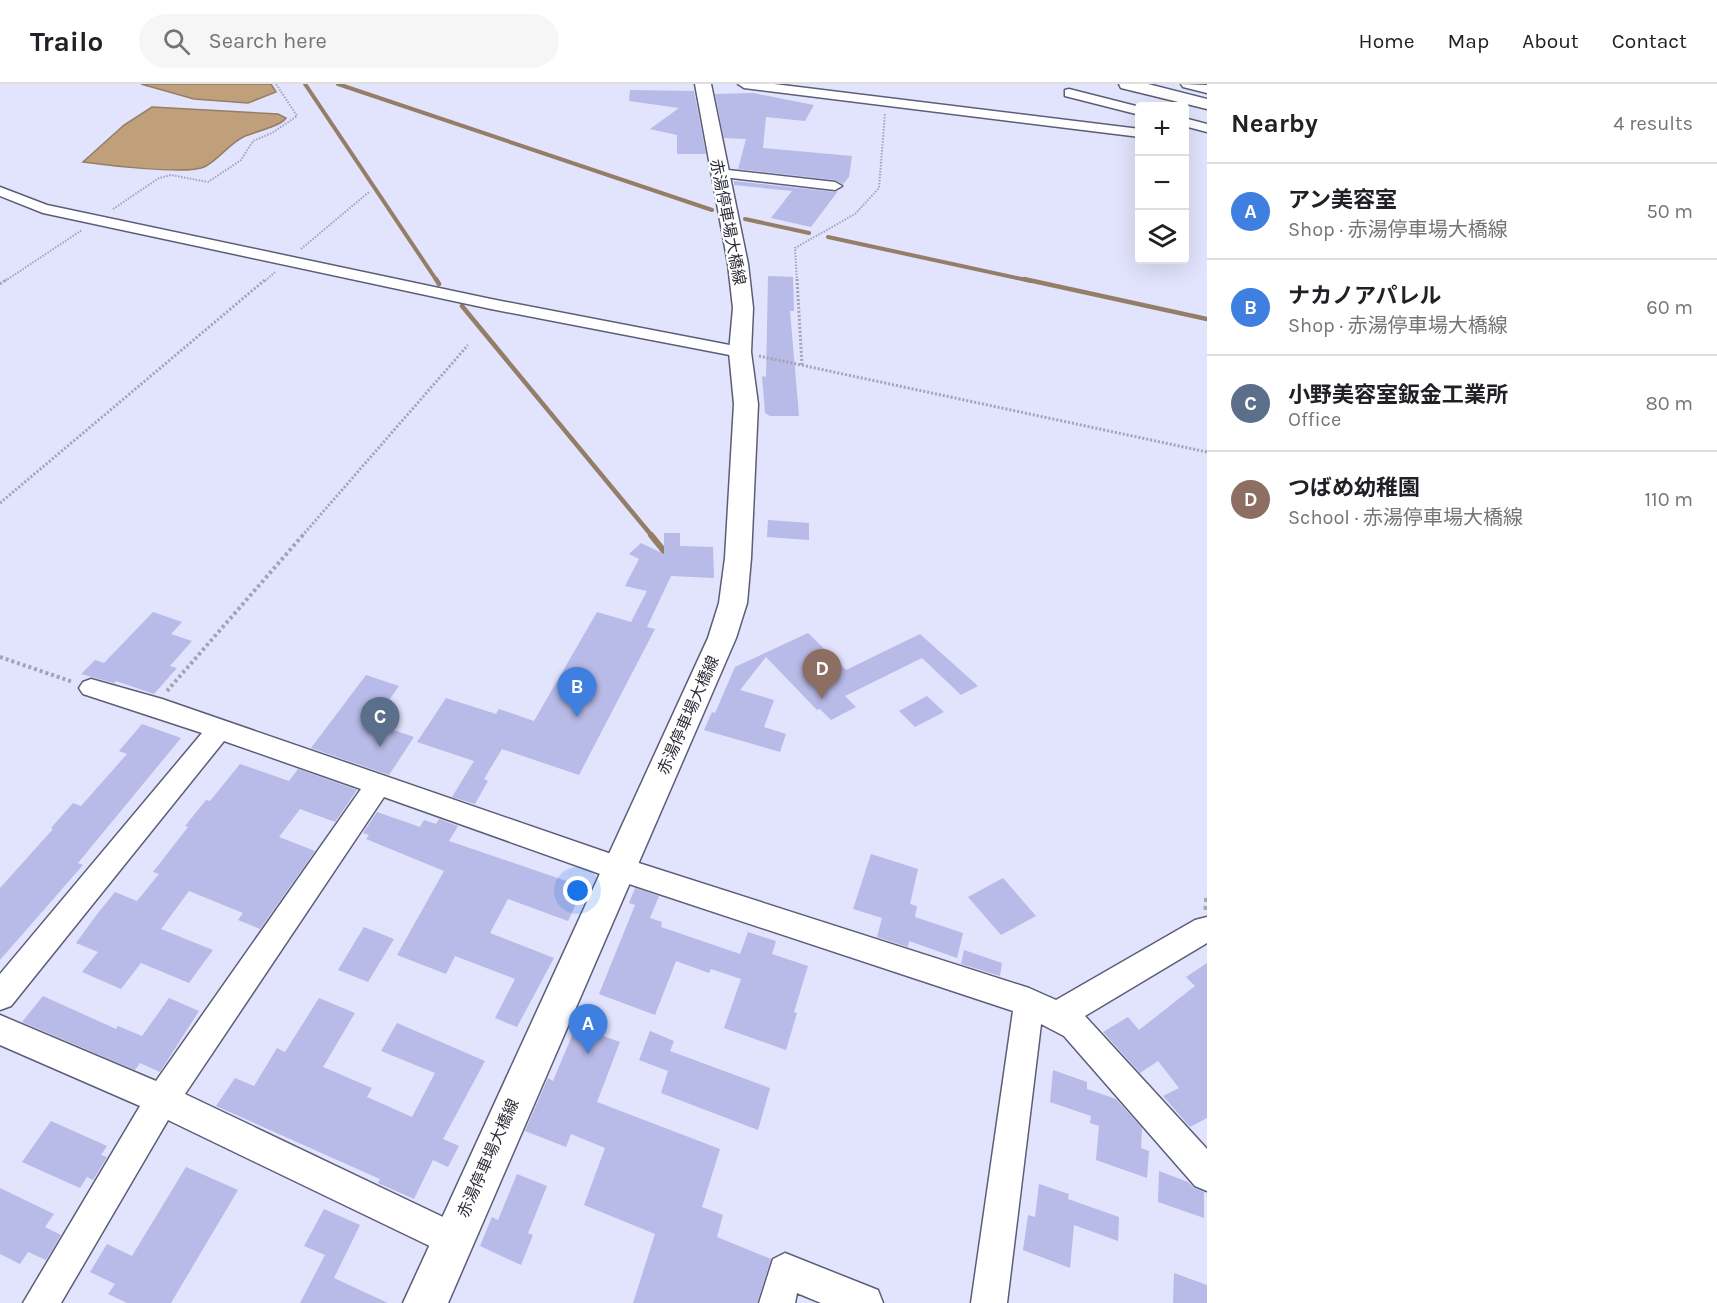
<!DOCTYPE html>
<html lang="en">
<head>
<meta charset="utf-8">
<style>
  :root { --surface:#fff; --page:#f6f6f6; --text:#202124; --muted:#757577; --line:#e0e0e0; --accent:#850 }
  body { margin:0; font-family:Karla,"Noto Sans JP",sans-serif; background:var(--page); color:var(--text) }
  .controls { position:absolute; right:18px; top:18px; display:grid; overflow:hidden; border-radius:6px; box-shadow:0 6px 24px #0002 }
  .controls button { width:54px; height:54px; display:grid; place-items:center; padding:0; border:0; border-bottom:2px solid var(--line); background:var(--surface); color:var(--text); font:30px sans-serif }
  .you { position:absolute; left:578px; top:807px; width:21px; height:21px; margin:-15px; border:4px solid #fff; border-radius:50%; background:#1a73e8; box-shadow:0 0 0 9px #1a73e833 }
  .badge { display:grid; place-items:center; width:39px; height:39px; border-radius:50%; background:var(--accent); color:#fff; font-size:20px; font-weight:700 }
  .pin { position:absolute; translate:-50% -50px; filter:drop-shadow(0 2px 3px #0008) }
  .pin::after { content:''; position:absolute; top:32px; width:21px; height:18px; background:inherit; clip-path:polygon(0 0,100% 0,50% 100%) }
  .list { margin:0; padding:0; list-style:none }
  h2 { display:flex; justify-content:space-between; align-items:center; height:78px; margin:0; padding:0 24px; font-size:26px }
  h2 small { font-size:20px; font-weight:400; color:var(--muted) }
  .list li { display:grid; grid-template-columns:39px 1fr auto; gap:18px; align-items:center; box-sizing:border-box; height:96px; padding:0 24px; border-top:2px solid var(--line) }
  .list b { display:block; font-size:22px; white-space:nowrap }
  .list p { margin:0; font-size:20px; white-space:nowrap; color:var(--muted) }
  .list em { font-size:20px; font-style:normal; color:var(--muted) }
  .icon { flex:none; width:33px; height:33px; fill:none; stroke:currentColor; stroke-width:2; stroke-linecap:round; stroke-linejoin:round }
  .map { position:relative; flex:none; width:1207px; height:1219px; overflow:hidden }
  header { display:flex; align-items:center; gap:36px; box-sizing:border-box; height:84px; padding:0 30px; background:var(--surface); border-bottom:2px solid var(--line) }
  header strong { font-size:28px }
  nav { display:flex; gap:33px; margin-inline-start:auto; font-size:21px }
  .search { width:420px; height:54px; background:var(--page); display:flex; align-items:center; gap:15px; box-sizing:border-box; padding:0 21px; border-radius:33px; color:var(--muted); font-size:22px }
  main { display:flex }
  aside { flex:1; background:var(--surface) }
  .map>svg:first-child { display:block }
</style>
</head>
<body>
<header>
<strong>Trailo</strong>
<div class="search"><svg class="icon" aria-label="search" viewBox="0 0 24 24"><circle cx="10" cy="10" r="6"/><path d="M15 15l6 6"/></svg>Search here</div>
<nav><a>Home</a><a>Map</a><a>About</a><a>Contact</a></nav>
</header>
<main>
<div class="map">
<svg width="1207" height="1219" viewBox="0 0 1207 1219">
  <rect width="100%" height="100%" fill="#e2e3fc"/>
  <path fill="#c0a07b" stroke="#947e67" stroke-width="1.5" d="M141,0h130l5,8 -28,11 -54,-4z
    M152,23l126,7 8,4c-5,8 -31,14 -41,18 -17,8 -26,24 -41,31 -17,8 -99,-2 -121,-5l41,-37z"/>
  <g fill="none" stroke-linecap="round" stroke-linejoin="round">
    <path stroke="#947e67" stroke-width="4" d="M305,0l132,197
      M338,0l374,126
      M745,135l64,14
      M828,153l203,44"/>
    <path stroke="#947e67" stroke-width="4.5" d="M436,195l3,5
      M1024,195l183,40
      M462,222l190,230"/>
    <path stroke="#947e67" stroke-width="6" d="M651,451l17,21"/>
  </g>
  <path fill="#b8bae7" d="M630,6l64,1 12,63h-29v-19l-27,-6 29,-21 -50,-7z
    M753,9l61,12 -9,16 -39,-4 -3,31 89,8 -3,21 -6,7 -8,-4 -97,-11 8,-30 -22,-1 -9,-44z
    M734,97l101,11 3,-1 -27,36 -40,-9 21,-27 -58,-6z
    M768,192l25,1 1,34h-4l9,105h-29l-5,-3 -3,-37 4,1z
    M768,436l41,3v17l-42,-3z
    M664,449h16v13l33,1 1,31 -43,-2 -24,51 8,2 -76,146 -77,-26 -18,30 4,2 -13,23 -23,-7 22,-36 -57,-19 29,-44 50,16 3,-5 35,12 63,-109 34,10 16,-31 -22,-5 14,-27 -10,-5 12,-11 23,11z
    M153,528l29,10 -11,12 21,7 -22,25 7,2 -23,26 -38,-13 -2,2 -33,-9 14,-14 9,3z
    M808,549l38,37 74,-36 58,52 -17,9 -39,-37 -77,38 11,11 -25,13 -11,-11 -3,1 -51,-53 -26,33 34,10 -10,27 22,7 -6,18 -76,-22 8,-18 3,1 20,-46z
    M366,591l33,11 -26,37 41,14 -25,38 -78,-27z
    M927,612l17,16 -29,15 -16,-16z
    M142,640l39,14 -103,125 5,2 -83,95v-72l53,-59 -2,-1 22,-25 8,3 46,-52 -8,-3z
    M240,680l49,17 9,-12 59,21 -22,32 -35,-13 -21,28 36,14 -55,78 -22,-9 5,-7 -54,-22 -28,38 52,21 -24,33 -48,-20 -20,26 -39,-17 16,-20 -22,-9 22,-30 17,-21 22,9 22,-27 -6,-2 35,-45 -3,-1 21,-26 4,1z
    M377,728l43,15 4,-7 12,4 3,-5 19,7 -9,15 135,46 -16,34 -60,-22 -18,34 64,25 -37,69 -22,-9 20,-39 -60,-23 -9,18 -49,-19 47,-84 -78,-32 3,-4 -6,-2z
    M871,770l47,15 -8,35 7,2 -2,11 48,16 -6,25 -48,-17 -1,6 -31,-10 5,-19 -29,-9z
    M1003,794l33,38 -35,19 -33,-38z
    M635,804l24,8 -9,22 12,4 -1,5 79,27 8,-22 28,9 -4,13 36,12 -14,46 3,1 -11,37 -62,-22 17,-49 -30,-10 -2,4 -33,-12 -21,54 -56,-21 36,-89 -6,-2z
    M364,843l30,12 -26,43 -30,-12z
    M964,866l38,13 -2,13 -39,-12z
    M1207,879v155l-17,9 -27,-31 16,-8 -21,-27 -18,12 -37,-41 25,-15 11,13 56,-44 -9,-9z
    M43,912l73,33 2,-3 24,10 27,-38 30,13 -39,61 -20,-9 -5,7 -113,-48z
    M319,914l36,15 -32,54 49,21 -5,9 45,20 23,-44 -54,-22 16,-28 88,38 -42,78 16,7 -11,21 -15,-7 -19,39 -36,-16 2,-4 -164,-73 19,-28 19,8 23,-38 8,4z
    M576,942l44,16 -23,60 123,47 -18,58 21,8 -6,22 54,22 -14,44h-124l22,-69 -71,-29 21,-57 -34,-14 -5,13 -41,-16 23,-53 5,3z
    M650,947l24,10 -4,10 100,37 -12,42 -97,-37 7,-22 -29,-11z
    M1053,986l34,12v7l29,10 26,29 -1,20 8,3 -2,27 -51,-18 3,-34 -9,-3 1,-7 -41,-14z
    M51,1037l56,25 -6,9 6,2 -14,23 -6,-3 -7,11 -58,-26z
    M186,1083l52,23 -67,113h-44l-19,-9 7,-10 -25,-12 17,-28 25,12z
    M1159,1087l29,11 6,6 10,4v26l-46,-16z
    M517,1090l30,12 -19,47 5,2 -12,30 -41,-19 12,-29 6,3z
    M1039,1100l30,10 -1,5 51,18 -1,24 -44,-16 -4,43 -47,-18 5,-35 7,2z
    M0,1104l54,26 -9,13 16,8 -15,25 -18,-8 -8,12 -20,-10z
    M324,1125l36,16 -26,53 54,25h-88l25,-48 -21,-9z
    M1174,1189l33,12v18h-34z"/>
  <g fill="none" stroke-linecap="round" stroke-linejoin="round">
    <g stroke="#5c5d78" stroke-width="3">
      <path id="minor" d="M738,0h36l366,45v8l-396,-49z
        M1181,0l26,1v8l-24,-6z
        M1069,5l71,18v8l-75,-19v-6z
        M1184,34l23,6v8l-23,-6z
        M719,85l116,13 7,4 -7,4 -121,-14 -2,-3z
        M0,103l47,18 444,94 249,48 9,5 -9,5 -249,-48 -448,-96 -43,-17z
        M91,595l71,20 458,158 409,131 27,12 139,-80 12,-3v26l-122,73 122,133v42l-12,-5 -131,-150 -23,-12 -34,279h-36l42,-292 -393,-130 -236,-84 -199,297 279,133 5,12 -5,12 -12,5 -12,-5 -272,-131 -107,183h-38l117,-197 -140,-61v-30l156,66 205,-292 -137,-48 -213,265 -11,4v-36l202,-241 -119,-39 -4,-6 4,-6z
        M785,1169l93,37 5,13h-62l-24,-10 -2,10h-36l14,-44z"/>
    </g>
    <g stroke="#5c5d78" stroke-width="3">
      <path id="major" d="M695,0h16l37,180 5,44 -2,44 7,52 -7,154 -4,45 -11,35 -288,665h-45l305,-665 11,-35 6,-45 9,-154 -5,-52 4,-44 -5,-44z"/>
    </g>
    <g stroke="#5c5d78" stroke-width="3">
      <path id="highway" d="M1119,0h29l59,15v10l-86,-21z"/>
    </g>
    <path stroke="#a3a3b8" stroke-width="2" stroke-dasharray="1.5 1.5" stroke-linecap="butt" d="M113,125l46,-31 12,-3 37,7 33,-22 12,-19 19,-8 25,-17 -21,-32
      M301,165l68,-57
      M5,197l77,-51
      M265,197l10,-9
      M797,197l-2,-33 60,-34 24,-26 6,-75"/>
    <path stroke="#a3a3b8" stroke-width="3" stroke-dasharray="2 2" stroke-linecap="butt" d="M797,195l5,86
      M0,200l7,-5
      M759,272l448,96
      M0,419l266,-224
      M302,452l166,-191"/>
    <path stroke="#a3a3b8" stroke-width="4" stroke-dasharray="3 3" stroke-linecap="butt" d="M0,573l73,25
      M167,607l136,-156"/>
    <path stroke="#a3a3b8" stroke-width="5" stroke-dasharray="4 4" stroke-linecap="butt" d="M1206,826l1,-16"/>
    <use href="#minor" fill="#fff" fill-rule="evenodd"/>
    <use href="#major" fill="#fff" fill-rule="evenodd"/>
    <use href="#highway" fill="#fff" fill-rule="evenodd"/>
  </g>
  <g text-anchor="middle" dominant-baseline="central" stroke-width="4.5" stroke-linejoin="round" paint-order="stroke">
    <g font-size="16" fill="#2d2d39" stroke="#fff">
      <text transform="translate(728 138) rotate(79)">赤湯停車場大橋線</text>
      <text transform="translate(688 631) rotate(-66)">赤湯停車場大橋線</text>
      <text transform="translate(488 1074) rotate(-66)">赤湯停車場大橋線</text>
    </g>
  </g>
</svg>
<div class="controls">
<button>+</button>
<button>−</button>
<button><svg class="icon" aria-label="layers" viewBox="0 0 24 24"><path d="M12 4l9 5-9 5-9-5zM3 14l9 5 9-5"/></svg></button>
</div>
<div class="you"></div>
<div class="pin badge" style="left:588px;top:970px;background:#3f7fe0">A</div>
<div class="pin badge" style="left:577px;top:633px;background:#3f7fe0">B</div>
<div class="pin badge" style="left:380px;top:663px;background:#5c6f8a">C</div>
<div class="pin badge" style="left:822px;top:615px;background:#8d6e63">D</div>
</div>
<aside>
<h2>Nearby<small>4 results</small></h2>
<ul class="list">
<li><span class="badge" style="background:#3f7fe0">A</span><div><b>アン美容室</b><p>Shop · 赤湯停車場大橋線</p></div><em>50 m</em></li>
<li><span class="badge" style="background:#3f7fe0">B</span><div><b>ナカノアパレル</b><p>Shop · 赤湯停車場大橋線</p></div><em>60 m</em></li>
<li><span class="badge" style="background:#5c6f8a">C</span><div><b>小野美容室鈑金工業所</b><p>Office</p></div><em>80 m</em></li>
<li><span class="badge" style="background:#8d6e63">D</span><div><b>つばめ幼稚園</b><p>School · 赤湯停車場大橋線</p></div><em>110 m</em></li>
</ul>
</aside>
</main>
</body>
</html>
